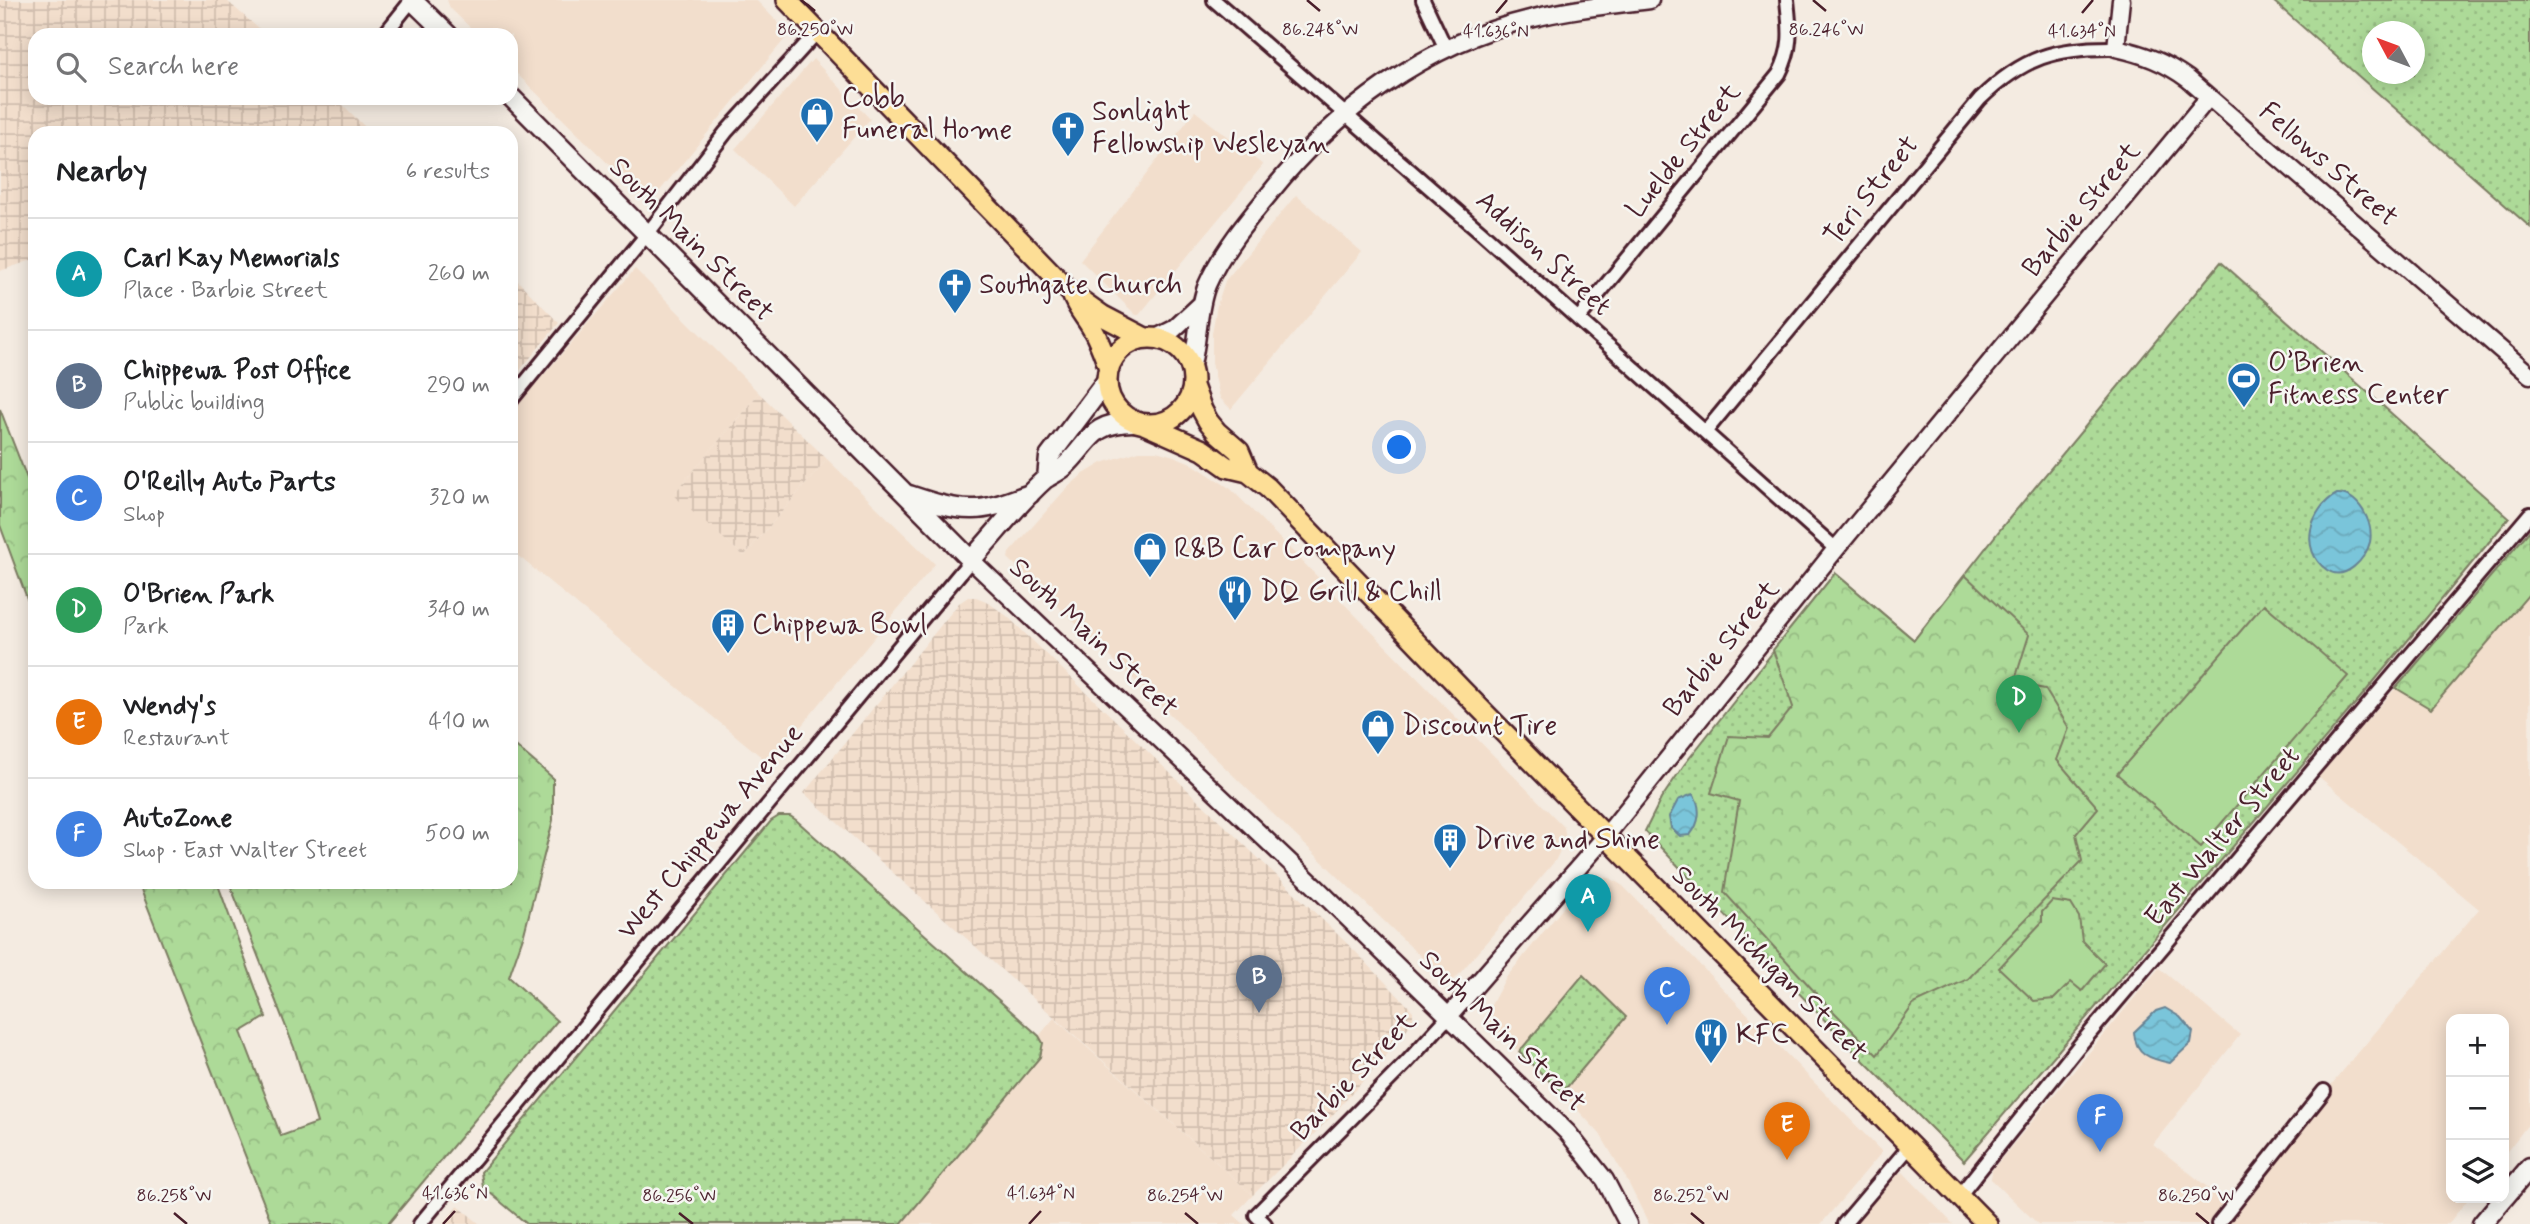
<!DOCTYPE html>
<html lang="en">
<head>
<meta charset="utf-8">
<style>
  :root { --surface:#fff; --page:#f6f6f6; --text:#202124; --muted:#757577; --line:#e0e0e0; --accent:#2563eb }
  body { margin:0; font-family:Mynerve,sans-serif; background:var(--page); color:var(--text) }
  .controls { position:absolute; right:21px; bottom:21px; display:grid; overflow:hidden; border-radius:14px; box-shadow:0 4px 18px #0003 }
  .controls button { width:63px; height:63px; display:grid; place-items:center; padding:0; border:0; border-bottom:2px solid var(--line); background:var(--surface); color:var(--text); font:35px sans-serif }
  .compass { position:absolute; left:2362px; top:21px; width:63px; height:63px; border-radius:50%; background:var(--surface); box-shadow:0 4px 18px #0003; rotate:311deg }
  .you { position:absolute; left:1400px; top:448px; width:24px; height:24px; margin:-18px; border:5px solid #fff; border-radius:50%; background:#1a73e8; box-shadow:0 0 0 10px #1a73e833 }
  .badge { display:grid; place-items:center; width:46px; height:46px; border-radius:50%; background:var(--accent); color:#fff; font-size:23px; font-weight:700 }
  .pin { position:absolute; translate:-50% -58px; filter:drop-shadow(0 2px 4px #0008) }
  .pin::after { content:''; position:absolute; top:37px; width:24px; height:21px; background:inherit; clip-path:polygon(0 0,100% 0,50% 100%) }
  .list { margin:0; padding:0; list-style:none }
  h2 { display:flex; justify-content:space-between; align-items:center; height:91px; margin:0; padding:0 28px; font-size:30px }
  h2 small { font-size:23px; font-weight:400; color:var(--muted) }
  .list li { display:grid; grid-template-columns:46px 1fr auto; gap:21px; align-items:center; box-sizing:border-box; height:112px; padding:0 28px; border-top:2px solid var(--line) }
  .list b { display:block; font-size:26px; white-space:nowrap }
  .list p { margin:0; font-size:23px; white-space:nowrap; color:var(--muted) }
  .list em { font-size:23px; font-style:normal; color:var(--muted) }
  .icon { flex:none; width:38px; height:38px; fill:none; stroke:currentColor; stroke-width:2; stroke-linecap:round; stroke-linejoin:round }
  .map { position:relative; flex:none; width:2530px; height:1224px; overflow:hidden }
  .search { position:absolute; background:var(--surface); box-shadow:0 4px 18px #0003; left:28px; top:28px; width:490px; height:77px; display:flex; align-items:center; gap:18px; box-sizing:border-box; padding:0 24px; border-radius:21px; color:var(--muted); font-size:26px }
  .panel { position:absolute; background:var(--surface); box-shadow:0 4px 18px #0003; left:28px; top:126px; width:490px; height:763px; border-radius:21px }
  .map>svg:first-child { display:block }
</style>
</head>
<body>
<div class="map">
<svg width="2530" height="1224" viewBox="0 0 2530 1224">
  <defs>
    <pattern id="industrial-grid" width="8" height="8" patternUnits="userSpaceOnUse" patternTransform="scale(1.75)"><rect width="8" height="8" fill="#f2decc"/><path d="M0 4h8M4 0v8" fill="none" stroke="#d1beaf"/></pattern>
    <pattern id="grass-dots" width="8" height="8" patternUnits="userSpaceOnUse" patternTransform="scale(1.75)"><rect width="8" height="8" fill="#adda98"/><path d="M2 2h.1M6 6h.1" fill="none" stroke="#96bb83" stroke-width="1.8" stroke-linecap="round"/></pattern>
    <pattern id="forest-crowns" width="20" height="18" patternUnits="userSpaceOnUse" patternTransform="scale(1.75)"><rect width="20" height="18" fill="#adda98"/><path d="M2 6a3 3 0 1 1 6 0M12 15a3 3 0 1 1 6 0" fill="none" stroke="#96bb83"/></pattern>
    <pattern id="water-waves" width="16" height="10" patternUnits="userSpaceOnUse" patternTransform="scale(1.75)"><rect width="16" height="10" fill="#7ac5da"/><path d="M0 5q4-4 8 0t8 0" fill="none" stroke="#6ba9bb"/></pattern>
  </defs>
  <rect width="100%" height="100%" fill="#f4ebe1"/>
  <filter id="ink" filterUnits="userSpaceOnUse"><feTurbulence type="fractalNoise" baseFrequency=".0143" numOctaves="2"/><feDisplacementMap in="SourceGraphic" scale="14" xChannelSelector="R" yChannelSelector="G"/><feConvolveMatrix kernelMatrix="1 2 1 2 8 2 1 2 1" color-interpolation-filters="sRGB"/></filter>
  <g filter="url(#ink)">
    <path fill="#f2decc" d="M447,0h309l33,34 -140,170 -138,-136v-33h-33l-28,-27z
      M813,59l57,60 -76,87 -59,-57z
      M1195,111l68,54 -124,150h-3l-56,-55z
      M1296,195l66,57 -131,157 -11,-11 -8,-35v-30l5,-28 8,-24z
      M635,269l124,124 -85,101 70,62 83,-97 108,105 -165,200 -259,-214v-137z
      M1139,451h17l18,5 17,7 40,26 333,338 2,12 -11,22 -100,118 -6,1 -9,-5 -432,-417 1,-5 56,-63 17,-15 20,-12z
      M2529,592l1,530 -26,33v-136h-53v179h18l-21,26h-221l104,-128 -5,-5 153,-182 -161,-133 78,-88 35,21z
      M1592,876l18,2 13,8 259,266 -61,72h-172l-23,-46 -26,-44 -38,-41 63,-76 -42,-42 -64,77 -35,-34 21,-39 80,-98z
      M2159,968l81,67 -87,109 72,57 -18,23h-169l-47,-45 1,-9z
      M1054,1018l199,177 -19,20 10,9h-360z
      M1903,1172l50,52h-98l42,-50z"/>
    <path fill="url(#industrial-grid)" d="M0,0h226l40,35h-231v63h301l35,35h-336v126l-35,12z
      M511,274l48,49 -48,58z
      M759,393l68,66 -83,97 -71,-61z
      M968,597h8l10,4 21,15 352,339 54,56v8l-3,6 -30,37 -52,58 -75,75 -449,-402 155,-190z
      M458,1206l22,18h-37z"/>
    <path fill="url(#grass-dots)" stroke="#7c7c62" stroke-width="2" fill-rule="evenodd" d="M2272,0h258v227zM2372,32h42v42h-42z
      M2221,262l288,256 -143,173 -402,470 -112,-112 -207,-218 16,-32 23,-34 151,-192 79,67 89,-114z
      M779,816h11l6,4 243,216 4,7 -3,14 -139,167h-374l-44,-37 -2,-15 290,-351z
      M1583,975l43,42 -64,76 -43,-41z"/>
    <path fill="url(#forest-crowns)" stroke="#7c7c62" stroke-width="2" d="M0,409l35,90v121l-35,-95z
      M2530,530v63l-99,116 -35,-21z
      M1835,573l79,67 51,-65 64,60 -15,48 31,6 24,39 -12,32 41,48 -22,26 6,27 -114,118 -54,25 -37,51 -54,-54 -99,-109 15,-91 -28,-8 18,-57 39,2 25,-31 -20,-57z
      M511,742l42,36v42l-29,114 -15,43 48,44 -169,203h-116l-134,-342h79l49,135 -25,15 40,104 36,-13 -22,-73 -66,-168h282z"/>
    <path fill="#adda98" stroke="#7c7c62" stroke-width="2" d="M2264,604l84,72 -147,171 -84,-73z
      M2052,901l19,3 8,13 3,24 23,23 -23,27 -11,-9 -17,17 -20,2 -35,-33 43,-46v-10z"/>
    <path fill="url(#water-waves)" stroke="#678394" stroke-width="2" d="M2337,494c21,-1 37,28 33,48 -4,17 -25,40 -43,28 -29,-20 -17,-62 10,-76z
      M1693,794c9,13 7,29 -3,41l-10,1 -9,-8 -2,-11 9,-17z
      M2165,1008l15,9 13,15 -2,11 -21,20c-20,-4 -35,-9 -36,-31l22,-21z"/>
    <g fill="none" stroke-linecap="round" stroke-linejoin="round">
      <g stroke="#4a1f2b" stroke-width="18">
        <path id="minor" d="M1214,0l268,233 354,316
          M1423,0l23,49
          M384,35l28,-35
          M1578,319l201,-245c14,-27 11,-45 8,-74
          M511,400l137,-167 78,-101 92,-101
          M1706,431l274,-332c43,-42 76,-52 136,-51
          M1959,1196l119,-149 452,-533
          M420,1224l551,-664
          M1265,1224l-9,-9 150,-152 43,-47
          M1844,1224l66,-78
          M2218,1224l106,-133"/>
      </g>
      <g stroke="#4a1f2b" stroke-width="21">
        <path id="tertiary" d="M2121,0l-5,48c27,6 49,14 72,31l342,296
          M1156,338l18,-9 27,-25
          M1191,368c8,-28 6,-58 16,-83 15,-34 39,-63 63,-92 66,-83 155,-149 260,-174 39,-10 80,-14 120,-19
          M971,560l347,329 250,244 37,47 23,44
          M1449,1016l156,-179 231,-288 373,-452"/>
      </g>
      <g stroke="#4a1f2b" stroke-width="23">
        <path id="secondary" d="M412,0l36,35
          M511,97l460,463c25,-27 47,-57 74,-81 6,-4 13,-7 19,-12 27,-25 25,-44 69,-45
          M1047,478l2,-21 58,-77
          M906,494c21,7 43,15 65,15 19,1 41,-9 59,-15
          M2482,1224l48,-57"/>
      </g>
      <g stroke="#4a1f2b" stroke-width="24">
        <path id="primary" d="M787,0l285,294 31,22 42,22
          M1072,294c5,15 14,23 21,36 7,12 11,25 16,38
          M1107 381a43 43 0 1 1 86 0a43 43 0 1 1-86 0Z
          M1193,386l9,24 6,11 9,11 22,19 9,21
          M1144,424l59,26 24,17 21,5 20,16 195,203 524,533"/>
      </g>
      <use href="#minor" stroke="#f6f6f2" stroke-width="12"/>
      <use href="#tertiary" stroke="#f6f6f2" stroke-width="16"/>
      <use href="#secondary" stroke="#f6f6f2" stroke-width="18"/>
      <use href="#primary" stroke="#fdde96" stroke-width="19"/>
    </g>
  </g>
  <path fill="none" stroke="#4a1f2b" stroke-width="2.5" d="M801,0l14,11M1307,0l13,11M1813,0l13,11M1496,13l11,-13M2082,13l11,-13M174,1213l13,11M679,1213l14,11M1185,1213l13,11M1691,1213l13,11M2196,1213l13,11M443,1224l12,-13M1029,1224l12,-13"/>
  <defs>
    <g id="shop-pin" transform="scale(1.75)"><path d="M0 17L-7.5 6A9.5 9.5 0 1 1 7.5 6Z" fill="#1f6fb2" stroke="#f6f6f2"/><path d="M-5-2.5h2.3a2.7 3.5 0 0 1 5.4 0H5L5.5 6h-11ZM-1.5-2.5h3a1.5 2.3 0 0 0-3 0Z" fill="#fff"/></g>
    <g id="church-pin" transform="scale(1.75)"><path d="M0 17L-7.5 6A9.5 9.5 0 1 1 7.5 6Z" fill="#1f6fb2" stroke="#f6f6f2"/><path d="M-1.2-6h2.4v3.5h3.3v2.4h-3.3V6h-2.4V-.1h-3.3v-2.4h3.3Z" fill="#fff"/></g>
    <g id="stadium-pin" transform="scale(1.75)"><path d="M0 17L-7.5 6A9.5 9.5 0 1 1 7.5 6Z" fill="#1f6fb2" stroke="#f6f6f2"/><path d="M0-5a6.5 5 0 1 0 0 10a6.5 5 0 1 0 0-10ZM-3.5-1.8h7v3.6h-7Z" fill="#fff"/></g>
    <g id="restaurant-pin" transform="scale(1.75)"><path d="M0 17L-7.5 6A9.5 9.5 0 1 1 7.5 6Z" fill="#1f6fb2" stroke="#f6f6f2"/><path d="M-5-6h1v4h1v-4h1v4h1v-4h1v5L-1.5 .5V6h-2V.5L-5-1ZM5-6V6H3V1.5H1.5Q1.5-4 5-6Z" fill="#fff"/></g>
    <g id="building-pin" transform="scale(1.75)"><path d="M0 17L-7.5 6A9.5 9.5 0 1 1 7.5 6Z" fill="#1f6fb2" stroke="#f6f6f2"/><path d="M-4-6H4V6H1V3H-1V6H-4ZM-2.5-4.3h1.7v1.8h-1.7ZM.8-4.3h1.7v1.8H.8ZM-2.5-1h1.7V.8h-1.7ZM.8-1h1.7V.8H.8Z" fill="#fff"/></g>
  </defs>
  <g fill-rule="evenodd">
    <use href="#shop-pin" x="817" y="114"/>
    <use href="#church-pin" x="1068" y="128"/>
    <use href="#church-pin" x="955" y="285"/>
    <use href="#stadium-pin" x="2244" y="379"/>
    <use href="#shop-pin" x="1150" y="549"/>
    <use href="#restaurant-pin" x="1235" y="592"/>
    <use href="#building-pin" x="728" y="625"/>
    <use href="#shop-pin" x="1378" y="726"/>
    <use href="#building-pin" x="1450" y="840"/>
    <use href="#restaurant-pin" x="1711" y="1035"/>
  </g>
  <g text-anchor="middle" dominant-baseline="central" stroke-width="5" stroke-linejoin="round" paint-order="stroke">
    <g font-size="28" fill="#4a1f2b" stroke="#f6f6f2" text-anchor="start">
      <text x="842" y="98">Cobb<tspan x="842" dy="32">Funeral Home</tspan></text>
      <text x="1092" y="112">Sonlight<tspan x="1092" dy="32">Fellowship Wesleyan</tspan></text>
      <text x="979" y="285">Southgate Church</text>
      <text x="2268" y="363">O’Brien<tspan x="2268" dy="32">Fitness Center</tspan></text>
      <text x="1174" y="549">R&amp;B Car Company</text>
      <text x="1260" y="592">DQ Grill &amp; Chill</text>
      <text x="752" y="625">Chippewa Bowl</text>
      <text x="1402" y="726">Discount Tire</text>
      <text x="1474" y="840">Drive and Shine</text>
      <text x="1736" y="1035">KFC</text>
    </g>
    <g font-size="28" fill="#4a1f2b" stroke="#f6f6f2">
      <text transform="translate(1684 151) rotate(-51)">Luelde Street</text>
      <text transform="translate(2328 165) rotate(41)">Fellows Street</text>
      <text transform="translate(1872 191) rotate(-51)">Teri Street</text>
      <text transform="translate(2082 210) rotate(-50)">Barbie Street</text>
      <text transform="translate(691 240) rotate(45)">South Main Street</text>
      <text transform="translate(1543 254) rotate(42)">Addison Street</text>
      <text transform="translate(1093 638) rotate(43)">South Main Street</text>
      <text transform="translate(1722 649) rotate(-51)">Barbie Street</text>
      <text transform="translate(711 832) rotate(-50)">West Chippewa Avenue</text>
      <text transform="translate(2223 837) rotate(-50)">East Walter Street</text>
      <text transform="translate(1769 964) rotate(45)">South Michigan Street</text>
      <text transform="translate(1502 1032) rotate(44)">South Main Street</text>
      <text transform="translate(1354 1077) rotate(-46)">Barbie Street</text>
    </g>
  </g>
  <g font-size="18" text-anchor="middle" fill="#4a1f2b" stroke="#f6f6f2" stroke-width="5" stroke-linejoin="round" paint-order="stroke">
    <text x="1826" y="35">86.246°W</text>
    <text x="815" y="35">86.250°W</text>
    <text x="1320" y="35">86.248°W</text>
    <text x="1496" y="37">41.636°N</text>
    <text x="2082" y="37">41.634°N</text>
    <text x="455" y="1199">41.636°N</text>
    <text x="1041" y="1199">41.634°N</text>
    <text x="174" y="1201">86.258°W</text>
    <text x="679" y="1201">86.256°W</text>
    <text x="1185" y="1201">86.254°W</text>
    <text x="1691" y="1201">86.252°W</text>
    <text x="2196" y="1201">86.250°W</text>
  </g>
</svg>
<div class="controls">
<button>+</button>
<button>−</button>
<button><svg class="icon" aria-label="layers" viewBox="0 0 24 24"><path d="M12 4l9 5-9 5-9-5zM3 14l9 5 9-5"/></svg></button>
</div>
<svg class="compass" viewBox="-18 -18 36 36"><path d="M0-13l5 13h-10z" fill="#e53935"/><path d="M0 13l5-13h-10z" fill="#757577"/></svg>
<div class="you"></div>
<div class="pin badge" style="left:1588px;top:932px;background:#0f9aa8">A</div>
<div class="pin badge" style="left:1259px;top:1013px;background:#5c6f8a">B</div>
<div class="pin badge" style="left:1667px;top:1025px;background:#3f7fe0">C</div>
<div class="pin badge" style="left:2019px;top:733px;background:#2e9e5b">D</div>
<div class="pin badge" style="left:1787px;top:1160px;background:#e8710a">E</div>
<div class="pin badge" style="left:2100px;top:1152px;background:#3f7fe0">F</div>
<div class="search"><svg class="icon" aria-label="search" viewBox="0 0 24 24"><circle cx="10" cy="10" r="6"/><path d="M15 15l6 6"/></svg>Search here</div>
<section class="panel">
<h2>Nearby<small>6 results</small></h2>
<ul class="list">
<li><span class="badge" style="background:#0f9aa8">A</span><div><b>Carl Kay Memorials</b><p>Place · Barbie Street</p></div><em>260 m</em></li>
<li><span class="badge" style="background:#5c6f8a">B</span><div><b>Chippewa Post Office</b><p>Public building</p></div><em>290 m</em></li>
<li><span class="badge" style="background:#3f7fe0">C</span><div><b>O'Reilly Auto Parts</b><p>Shop</p></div><em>320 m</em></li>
<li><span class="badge" style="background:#2e9e5b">D</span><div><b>O'Brien Park</b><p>Park</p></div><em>340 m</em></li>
<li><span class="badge" style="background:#e8710a">E</span><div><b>Wendy's</b><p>Restaurant</p></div><em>410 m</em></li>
<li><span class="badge" style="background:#3f7fe0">F</span><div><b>AutoZone</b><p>Shop · East Walter Street</p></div><em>500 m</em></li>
</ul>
</section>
</div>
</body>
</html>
